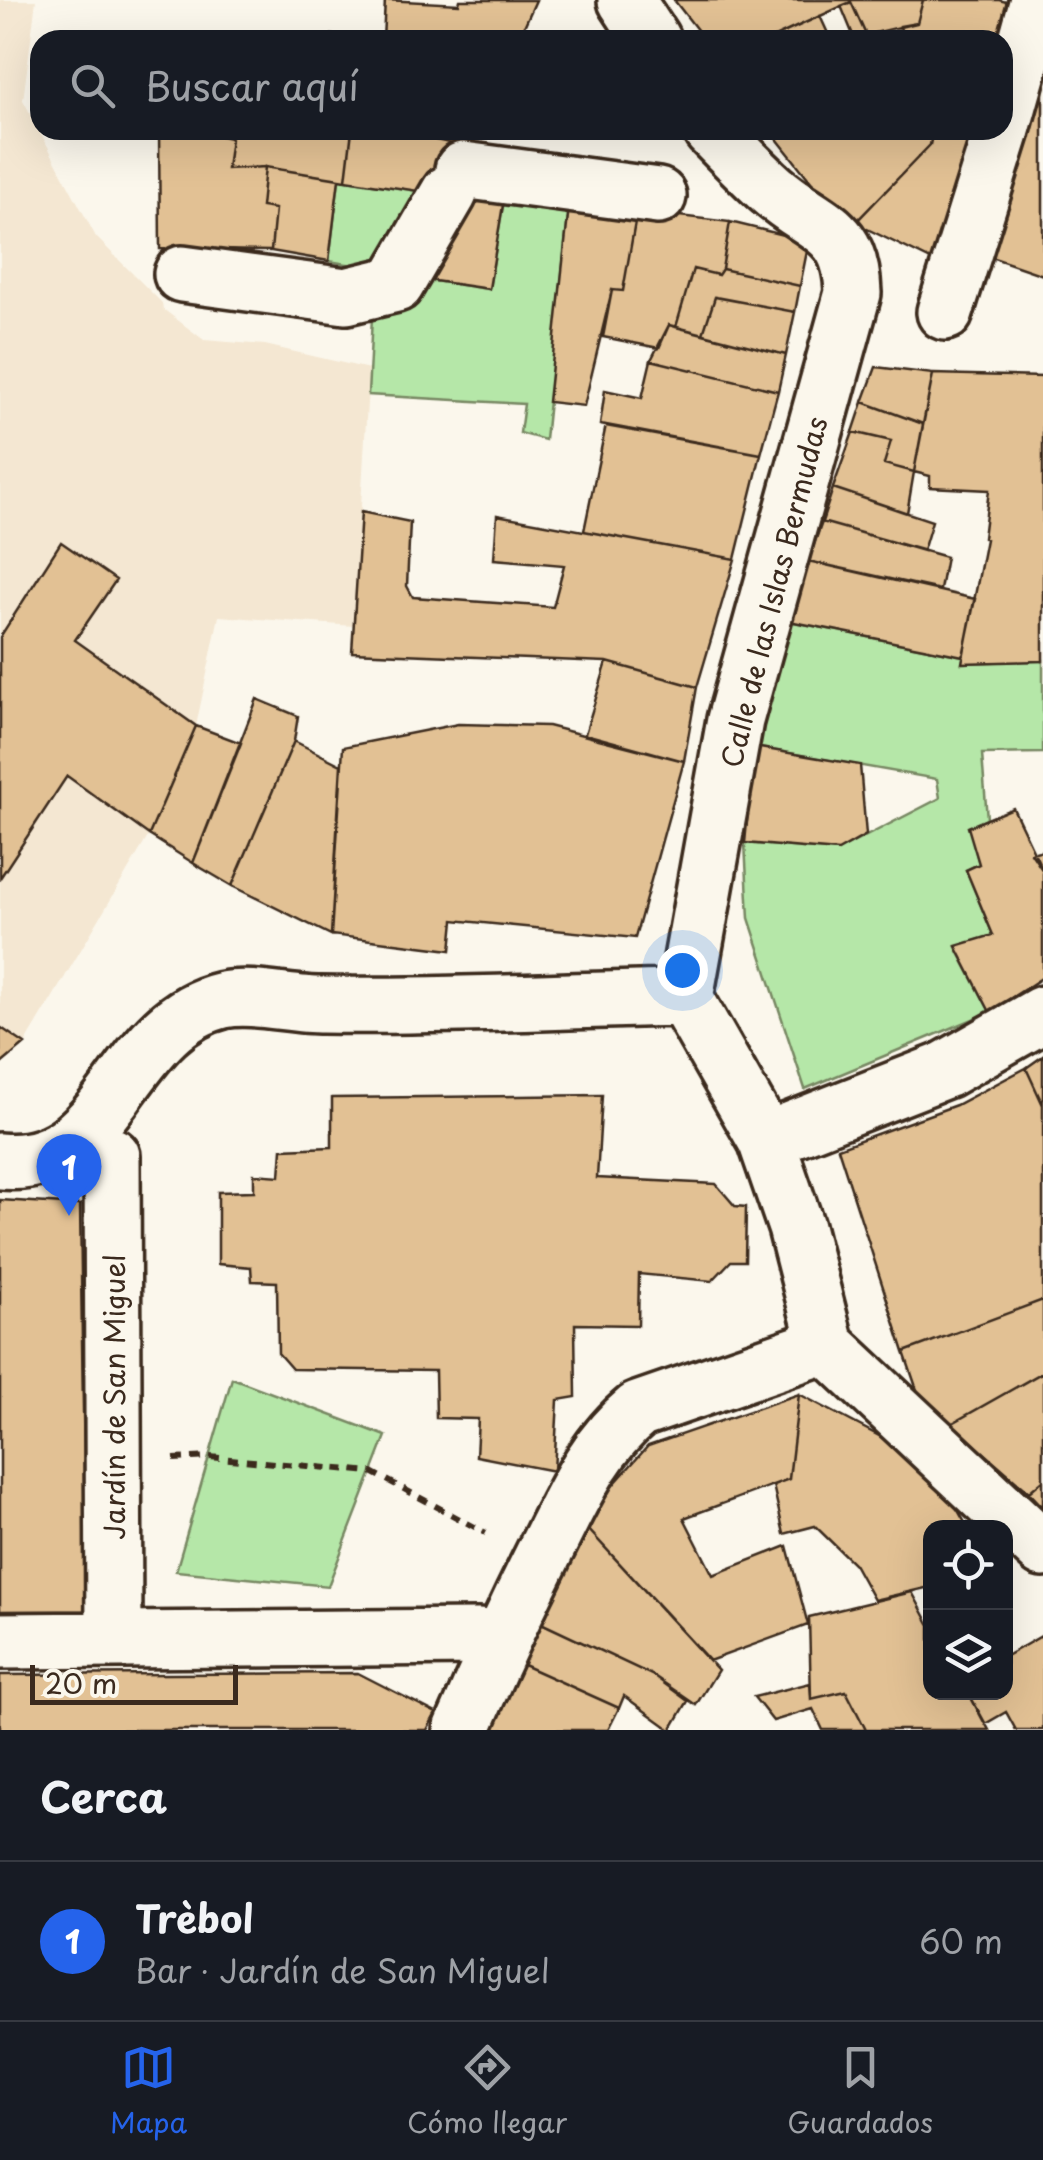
<!DOCTYPE html>
<html lang="es">
<head>
<meta charset="utf-8">
<style>
  :root { --surface:#171b24; --page:#20242c; --text:#f1f3f6; --muted:#9ea1a6; --line:#363941; --accent:#2563eb }
  body { margin:0; font-family:"Playpen Sans",sans-serif; background:var(--page); color:var(--text) }
  .controls { position:absolute; right:30px; bottom:30px; display:grid; overflow:hidden; border-radius:20px; box-shadow:0 10px 40px #0002 }
  .controls button { width:90px; height:90px; display:grid; place-items:center; padding:0; border:0; border-bottom:2px solid var(--line); background:var(--surface); color:var(--text); font:50px sans-serif }
  .scale { position:absolute; left:30px; bottom:25px; width:208px; box-sizing:border-box; padding-left:10px; border:5px solid #3b2a1e; border-top:0; font-size:28px; line-height:35px; white-space:nowrap; color:#3b2a1e; -webkit-text-stroke:8px #fbf7ec; paint-order:stroke }
  .you { position:absolute; left:682px; top:970px; width:35px; height:35px; margin:-25px; border:8px solid #fff; border-radius:50%; background:#1a73e8; box-shadow:0 0 0 15px #1a73e833 }
  .badge { display:grid; place-items:center; width:65px; height:65px; border-radius:50%; background:var(--accent); color:#fff; font-size:32px; font-weight:700 }
  .pin { position:absolute; translate:-50% -82px; filter:drop-shadow(0 2px 5px #0008) }
  .pin::after { content:''; position:absolute; top:52px; width:35px; height:30px; background:inherit; clip-path:polygon(0 0,100% 0,50% 100%) }
  .list { margin:0; padding:0; list-style:none }
  h2 { display:flex; justify-content:space-between; align-items:center; height:130px; margin:0; padding:0 40px; font-size:42px }
  h2 small { font-size:32px; font-weight:400; color:var(--muted) }
  .list li { display:grid; grid-template-columns:65px 1fr auto; gap:30px; align-items:center; box-sizing:border-box; height:160px; padding:0 40px; border-top:2px solid var(--line) }
  .list b { display:block; font-size:38px; white-space:nowrap }
  .list p { margin:0; font-size:32px; white-space:nowrap; color:var(--muted) }
  .list em { font-size:32px; font-style:normal; color:var(--muted) }
  .icon { flex:none; width:55px; height:55px; fill:none; stroke:currentColor; stroke-width:2; stroke-linecap:round; stroke-linejoin:round }
  .map { position:relative; flex:none; width:1043px; height:1730px; overflow:hidden }
  .search { position:absolute; background:var(--surface); box-shadow:0 10px 40px #0002; left:30px; right:30px; top:30px; height:110px; display:flex; align-items:center; gap:25px; box-sizing:border-box; padding:0 35px; border-radius:30px; color:var(--muted); font-size:38px }
  .sheet { height:290px; background:var(--surface) }
  nav { display:flex; justify-content:space-around; align-items:center; box-sizing:border-box; height:140px; border-top:2px solid var(--line); background:var(--surface); font-size:28px; color:var(--muted) }
  nav a { display:grid; justify-items:center; gap:5px }
  nav .on { color:var(--accent) }
  .map>svg:first-child { display:block }
</style>
</head>
<body>
<div class="map">
<svg width="1043" height="1730" viewBox="0 0 1043 1730">
  <rect width="100%" height="100%" fill="#fbf7ec"/>
  <filter id="ink" filterUnits="userSpaceOnUse"><feTurbulence type="fractalNoise" baseFrequency=".01" numOctaves="2"/><feDisplacementMap in="SourceGraphic" scale="20" xChannelSelector="R" yChannelSelector="G"/><feConvolveMatrix kernelMatrix="1 2 1 2 8 2 1 2 1" color-interpolation-filters="sRGB"/></filter>
  <g filter="url(#ink)">
    <path fill="#f4e7d2" d="M0,0h36l-13,100 73,137 66,66 1,6 41,31 61,5 104,24 -15,257 -135,-10 -23,110 -47,109 -124,209 -25,21z"/>
    <path fill="#b5e7a8" stroke="#788863" stroke-width="2.5" d="M339,179l92,14 -26,58 -40,16 -36,-6z
      M504,199l65,7 -24,234 -25,-7 4,-29 -156,-9 4,-78c25,0 36,-20 49,-38l68,10z
      M789,621l174,35v7l80,-3v93l-61,1 5,65 -18,8 10,37 -13,6 27,65 -37,12 34,65 -185,77 -56,-171 -4,-75 92,8 103,-53 -3,-19 -183,-32z
      M232,1378l154,58 -58,150 -152,-15z"/>
    <path fill="#e2c194" stroke="#3b2a1e" stroke-width="2.5" d="M385,0l74,4 1,-4h76l-18,40h-135z
      M674,0h249l-6,23 -51,12 -15,-33 -83,38h-63z
      M923,0h76l15,4 -11,36h-100l-3,-14 17,-3z
      M851,2l15,33 2,5h-25l10,-5 -12,-29z
      M820,16l11,24h-63z
      M332,35l41,5h-42z
      M1043,62v213l-61,-21z
      M159,130h35l37,8 -4,31 38,-2 -4,40 14,2 -4,42 -111,-2z
      M204,130h148l-6,50 -81,-13 -38,2 4,-31z
      M352,130h37l70,15 -28,48 -85,-13z
      M389,130h75l-5,15z
      M770,130h163l-3,15 -75,78 -39,-35z
      M933,130h48l-48,131 -78,-38 75,-78z
      M265,167l74,12 -10,82 -58,-10 4,-42 -14,-2z
      M461,192l43,7 -15,90 -68,-10z
      M569,206l68,5 -14,80 -11,-1 -28,116 -36,-4z
      M637,211l93,11 -8,47 -4,6 -25,-6 -17,58 -7,-2 -10,23 -56,-11 9,-47 11,1z
      M730,222l74,18 4,6 -8,40 -78,-17z
      M693,269l25,6 4,-6 78,17 -5,26 -80,-15 -12,37 -27,-7z
      M715,297l80,15 -9,43 -83,-21z
      M669,325l117,30 -8,36 -127,-31z
      M651,360l127,31 -17,63 -161,-29 5,-35 37,8z
      M876,367l57,7 -10,50 -60,-22z
      M933,374l110,3v284l-81,2 24,-124 -3,-1 6,-48 -59,-3v-11l-16,-4z
      M863,402l60,22 -9,48 -30,-8 7,-23 -38,-9z
      M606,425l155,29 -26,105 -151,-28z
      M853,432l38,9 -7,23 30,8 -7,41 -74,-25z
      M833,488l99,33 -9,30 -101,-29z
      M361,512l49,10 -3,64 6,11 140,10 11,-42 -70,-6 3,-44 238,44 -38,128 -90,-25 -255,-10z
      M822,522l124,35 -6,33 -132,-29z
      M61,542l55,38 -41,60 121,86 -47,109 -82,-59 -67,102v-241z
      M808,561l167,38 -12,57 -174,-35z
      M607,662l90,25 -13,74 -99,-27z
      M257,699l41,17 -4,25 -62,145 -39,-23z
      M458,724l90,2 136,35 -49,177 -181,-18 -3,30 -120,-15 12,-188z
      M196,726l45,17 -48,120 -44,-28z
      M294,741l47,24 -10,170 -99,-49z
      M754,747l106,18 6,70 -28,16 -93,-8z
      M1013,808l30,63v106l-53,35 -34,-66 37,-11 -27,-65 13,-6 -11,-37z
      M1043,850v21l-12,-18z
      M0,1027l25,17 -25,21z
      M1043,1056v49l-17,-37z
      M1026,1068l17,37v195l-139,52 -66,-204 118,-43z
      M602,1095l-5,83 119,6 19,22 11,1 -1,54h-14l-19,20 -73,-7 -1,51 -63,-1 1,73 -18,3 -4,71 -78,-15 2,-37 -42,-1 -1,-47 -143,-2 -14,-16 -1,-71 -25,-1 -1,-14 -33,-3v-72l36,-1v-17l26,2 2,-27 50,-2v-49z
      M0,1200l80,5 6,406h-86z
      M1043,1300v72l-92,52 -32,-28 -15,-44z
      M1043,1372v108l-14,12 -78,-68z
      M799,1394l-10,85 -105,39 29,57 74,-29 21,79 -99,36 -121,-132 19,-37 41,-46z
      M799,1394l103,54 46,45 20,35h-38v59l-56,13 -20,-36 -39,-38 -31,8 -11,-49 16,-6z
      M1043,1480v27l-14,-15z
      M588,1529l130,141 -22,35 -42,-29 -113,-53z
      M912,1592l18,33v67h38l21,38h-123l-20,-39 -35,8 -2,-82z
      M541,1623l113,53 34,25 -17,29 -47,-34 -5,12 -98,-44z
      M1043,1635v95h-27l-10,-18 -21,12 -17,-32h38v-36z
      M521,1664l98,44 -11,22h-117z
      M358,1673l78,40 -9,17h-427v-55z
      M810,1683l1,16 35,-8 20,39h-43l-10,-21 -40,12 -19,-24z"/>
    <g fill="none" stroke-linecap="round" stroke-linejoin="round">
      <g stroke="#3b2a1e" stroke-width="62">
        <path id="street" d="M626,0l26,40
          M1003,126l35,-126
          M711,130c20,20 40,41 61,60 43,38 79,35 81,103l-118,427 -50,278 81,142 30,87 30,118
          M463,170l195,26
          M182,274l164,22 50,-12 53,-91
          M945,312l57,-182
          M766,1140l179,-70 98,-56
          M112,1156l2,482
          M0,1161c114,11 119,-137 223,-161 29,-6 68,5 98,5 121,2 243,-5 364,-7
          M826,1345l217,204
          M0,1641l479,-4
          M462,1730c26,-61 54,-121 84,-181 26,-51 47,-102 92,-139l188,-65"/>
      </g>
      <path stroke="#3b2a1e" stroke-width="6" stroke-dasharray="10 8" stroke-linecap="butt" d="M174,1459l35,-2 163,15 114,61"/>
      <use href="#street" stroke="#fbf7ec" stroke-width="55"/>
    </g>
  </g>
  <g text-anchor="middle" dominant-baseline="central" stroke-width="8" stroke-linejoin="round" paint-order="stroke">
    <g font-size="28" fill="#3b2a1e" stroke="#fbf7ec">
      <text transform="translate(773 592) rotate(-76)">Calle de las Islas Bermudas</text>
      <text transform="translate(113 1397) rotate(-90)">Jardín de San Miguel</text>
    </g>
  </g>
</svg>
<div class="controls">
<button><svg class="icon" aria-label="locate" viewBox="0 0 24 24"><circle cx="12" cy="12" r="6"/><path d="M12 2v4M12 18v4M2 12h4M18 12h4"/></svg></button>
<button><svg class="icon" aria-label="layers" viewBox="0 0 24 24"><path d="M12 4l9 5-9 5-9-5zM3 14l9 5 9-5"/></svg></button>
</div>
<div class="scale">20 m</div>
<div class="you"></div>
<div class="pin badge" style="left:69px;top:1216px">1</div>
<div class="search"><svg class="icon" aria-label="search" viewBox="0 0 24 24"><circle cx="10" cy="10" r="6"/><path d="M15 15l6 6"/></svg>Buscar aquí</div>
</div>
<section class="sheet">
<h2>Cerca<small></small></h2>
<ul class="list">
<li><span class="badge">1</span><div><b>Trèbol</b><p>Bar · Jardín de San Miguel</p></div><em>60 m</em></li>
</ul>
</section>
<nav>
<a class="on"><svg class="icon" aria-label="map" viewBox="0 0 24 24"><path d="M3 6l6-2 6 2 6-2v14l-6 2-6-2-6 2zM9 4v14M15 6v14"/></svg>Mapa</a>
<a><svg class="icon" aria-label="directions" viewBox="0 0 24 24"><path d="M12 3l9 9-9 9-9-9zM9 14v-3h6M13 9l2 2-2 2"/></svg>Cómo llegar</a>
<a><svg class="icon" aria-label="saved" viewBox="0 0 24 24"><path d="M7 4h10v16l-5-4-5 4z"/></svg>Guardados</a>
</nav>
</body>
</html>
